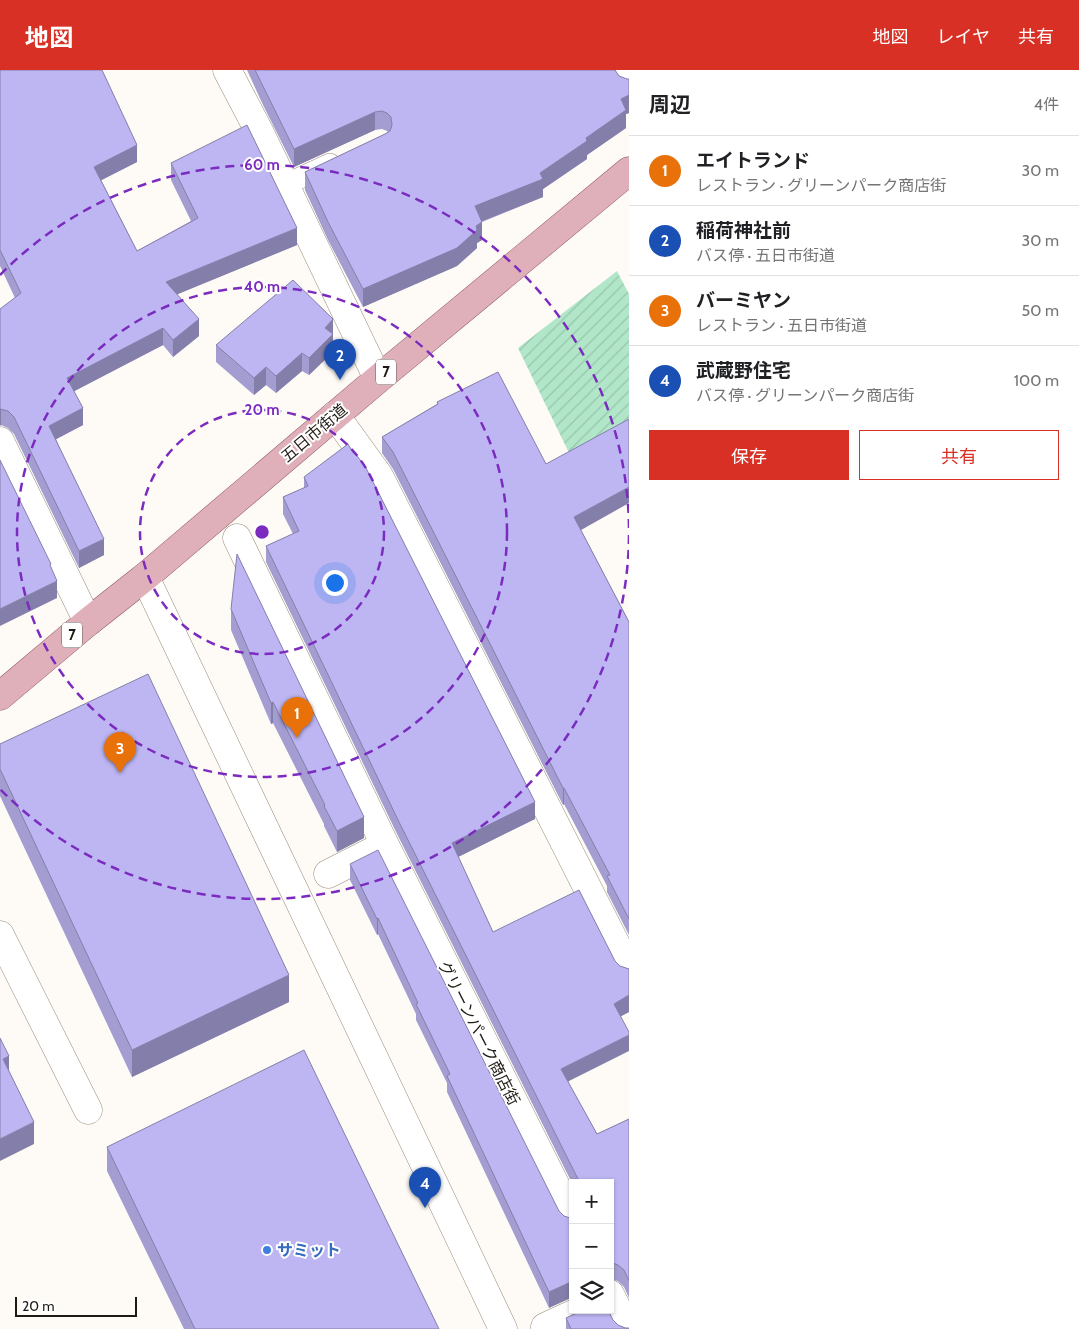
<!DOCTYPE html>
<html lang="ja">
<head>
<meta charset="utf-8">
<style>
  :root { --surface:#fff; --page:#f2f2f2; --text:#202124; --muted:#757577; --line:#e0e0e0; --accent:#d93025 }
  body { margin:0; font-family:Cabin,"Noto Sans JP",sans-serif; background:var(--page); color:var(--text) }
  .controls { position:absolute; right:15px; bottom:15px; display:grid; overflow:hidden; border-radius:0px; box-shadow:0 1px 4px #0004 }
  .controls button { width:45px; height:45px; display:grid; place-items:center; padding:0; border:0; border-bottom:1px solid var(--line); background:var(--surface); color:var(--text); font:25px sans-serif }
  .scale { position:absolute; left:15px; bottom:12px; width:122px; box-sizing:border-box; padding-left:5px; border:2px solid #1f1b14; border-top:0; font-size:14px; line-height:18px; white-space:nowrap; color:#1f1b14; -webkit-text-stroke:4px #fff; paint-order:stroke }
  .you { position:absolute; left:334px; top:512px; width:18px; height:18px; margin:-12px; border:4px solid #fff; border-radius:50%; background:#1a73e8; box-shadow:0 0 0 8px #1a73e833 }
  .badge { display:grid; place-items:center; width:32px; height:32px; border-radius:50%; background:var(--accent); color:#fff; font-size:16px; font-weight:700 }
  .pin { position:absolute; translate:-50% -41px; filter:drop-shadow(0 1px 2px #0008) }
  .pin::after { content:''; position:absolute; top:26px; width:18px; height:15px; background:inherit; clip-path:polygon(0 0,100% 0,50% 100%) }
  .list { margin:0; padding:0; list-style:none }
  h2 { display:flex; justify-content:space-between; align-items:center; height:65px; margin:0; padding:0 20px; font-size:21px }
  h2 small { font-size:16px; font-weight:400; color:var(--muted) }
  .list li { display:grid; grid-template-columns:32px 1fr auto; gap:15px; align-items:center; box-sizing:border-box; height:70px; padding:0 20px; border-top:1px solid var(--line) }
  .list b { display:block; font-size:19px; white-space:nowrap }
  .list p { margin:0; font-size:16px; white-space:nowrap; color:var(--muted) }
  .list em { font-size:16px; font-style:normal; color:var(--muted) }
  .actions { display:flex; gap:10px; padding:15px 20px }
  .actions a { flex:1; padding:11px 0; border:1px solid var(--accent); border-radius:0px; text-align:center; font-size:18px; color:var(--accent) }
  .actions .main { background:var(--accent); color:#fff }
  .icon { flex:none; width:28px; height:28px; fill:none; stroke:currentColor; stroke-width:2; stroke-linecap:round; stroke-linejoin:round }
  .map { position:relative; flex:none; width:629px; height:1259px; overflow:hidden }
  header { display:flex; align-items:center; gap:30px; box-sizing:border-box; height:70px; padding:0 25px; background:var(--accent); color:#fff }
  header strong { font-size:24px }
  nav { display:flex; gap:28px; margin-inline-start:auto; font-size:18px }
  main { display:flex }
  aside { flex:1; background:var(--surface) }
  .map>svg:first-child { display:block }
</style>
</head>
<body>
<header>
<strong>地図</strong>
<nav><a>地図</a><a>レイヤ</a><a>共有</a></nav>
</header>
<main>
<div class="map">
<svg width="629" height="1259" viewBox="0 0 629 1259">
  <defs>
    <pattern id="garden-furrows" width="10" height="10" patternUnits="userSpaceOnUse" patternTransform="scale(1.25)"><rect width="10" height="10" fill="#b1e6c9"/><path d="M-1 1l2-2M0 10L10 0M9 11l2-2" fill="none" stroke="#98c5ac"/></pattern>
  </defs>
  <rect width="100%" height="100%" fill="#fefbf7"/>
  <path fill="url(#garden-furrows)" d="M617,201l12,23v127l-40,73 -71,-146z"/>
  <g fill="none" stroke-linecap="round" stroke-linejoin="round">
    <g stroke="#998d7b" stroke-width="22">
      <path id="lane" d="M285,115l45,-21"/>
    </g>
    <g stroke="#998d7b" stroke-width="29">
      <path id="street" d="M227,0l33,63 118,246
        M624,0l5,12
        M335,345l44,61 250,494
        M0,371l88,181
        M237,468l148,307 188,375
        M328,804l57,-29
        M0,865l88,175
        M610,1224l17,35
        M545,1257l37,-17"/>
    </g>
    <g stroke="#998d7b" stroke-width="29">
      <path id="secondary" d="M145,507l358,752"/>
    </g>
    <g stroke="#8f5962" stroke-width="29">
      <path id="primary" d="M0,626l88,-74 57,-45 233,-198 251,-208"/>
    </g>
    <use href="#lane" stroke="#fff" stroke-width="21"/>
    <use href="#street" stroke="#fff" stroke-width="28"/>
    <use href="#secondary" stroke="#fff" stroke-width="28"/>
    <use href="#primary" stroke="#e0b0ba" stroke-width="28"/>
  </g>
  <path fill="#a39dd1" d="M0,0l137,92 -36,18 36,71 54,-30 -20,-41v-17l126,82 -120,49 22,42 -26,21 -10,-12 -89,46 9,34 -27,14 48,116 -25,13 -65,-134 -6,-6 -7,-3 -1,-116 15,-11 -15,-32z
    M247,0h368l4,6 8,3h2v34l-3,1v14l-39,27v4l-44,30v8l-61,25v18l-5,3v5l-20,18 -94,41 -35,-67 -23,-50v-18l80,-38 3,-2 -1,-1 -5,-2 -7,1 -81,37 -31,-62z
    M333,249v33l-24,23 -7,-4 -26,22 -10,-8 -12,10 -38,-33v-17z
    M437,332l144,128 48,92v313l-22,-43v-6l-43,-82 -1,1 -170,-336 -11,-16v-16l55,-33z
    M304,407l231,342 -77,38 35,75 122,29 5,5 9,3v43l-8,4 -53,66 29,52 32,-15v179l-5,-11 -6,-6 -8,-2v-96h-37v2l-174,-347 -133,-276v-16l27,-12 -10,-20v-17l21,-9z
    M231,539l133,229 -27,14 -13,-26v-2l-51,-101 -2,1 -40,-94z
    M0,674l289,258 -157,75 -132,-281z
    M350,794l209,347 5,5 8,3 -23,89 -102,-216v-9l-31,-63v-6l-38,-80 -1,1 -27,-55z
    M107,1077l332,182h-255l-77,-158z
    M566,1248l47,2 5,5 11,4h-63z"/>
  <path fill="#847faa" d="M629,25v18l-3,1v14l-39,27v4l-44,30v8l-68,27v-18l65,-33 46,-35 35,-39z
    M375,42v18l-81,37v-18z
    M137,75v17l-43,22v-17z
    M482,152v18l-5,3v5l-20,18 -94,41v-18l113,-63z
    M297,158v17l-131,54v-17z
    M199,249v17l-26,21v-17z
    M333,249v33l-24,23v-17l16,-30z
    M163,258v17l-96,50v-17z
    M302,283v18l-26,22v-17z
    M266,297v18l-12,10v-17z
    M1,338v17l-1,1v-17z
    M83,338v17l-34,18v-17z
    M629,417v16l-55,31v-17z
    M104,469v16l-25,13v-17z
    M57,511v17l-57,28v-17z
    M273,632v21l-2,1v-21z
    M563,718h1v16l-1,1z
    M535,732v17l-83,41v-17z
    M364,747v21l-27,14v-21z
    M378,848v16l-1,1v-16z
    M289,905v27l-157,75v-27z
    M629,925v17l-15,8v-16z
    M629,965v16l-68,34v-16z
    M9,986v22l-6,-19z
    M34,1052v22l-34,17v-22z
    M573,1211v16l-24,11v-16z"/>
  <path fill="#bdb6f3" stroke="#847faa" d="M0,0h102l35,75 -43,22 43,84 61,-33 -27,-55 76,-38 50,103 -131,54 33,37 -26,21 -10,-12 -96,50 16,30 -34,18 55,113 -25,12 -65,-134 -6,-6 -8,-2v-100l21,-16 -21,-43z
    M255,0h360l4,6 8,3h2v16l-8,4 5,11 -40,28 1,3 -47,32 3,6 -68,27 7,16 -6,4 1,4 -20,18 -94,41 -35,-67 -23,-50 80,-38 5,-3 2,-6 -1,-8 -4,-4 -5,-2 -7,1 -81,37z
    M293,210l40,39 -8,9 8,6 -24,24 -7,-5 -26,23 -10,-9 -12,11 -38,-33z
    M498,302l48,92 83,-45v68l-55,30 55,105v297l-22,-43 3,-1 -46,-87h-1l-170,-336 -11,-15 56,-33 -1,-2z
    M348,374l6,10 1,-1 11,15 169,334 -83,41 41,89 86,-42 36,71 5,5 9,3v26l-15,9 15,28v3l-68,34 36,65 32,-15v162l-5,-11 -6,-5 -8,-3v-79h-30l-181,-361 -133,-276 33,-15 -16,-34 25,-11 -4,-9z
    M0,390l51,104 -1,1 7,16 -57,28z
    M237,484l127,263 -27,14 -13,-25 1,-1 -52,-103 -2,1 -40,-94z
    M148,604l141,301 -157,75 -132,-281v-25z
    M378,780l181,361 5,5 9,3v62l-24,11 -102,-216 3,-2 -34,-70 2,-1 -40,-85 -1,1 -27,-55z
    M0,968l9,18 -6,3 31,63 -34,17z
    M304,980l135,279h-244l-88,-182z
    M583,1240h25l5,10 5,5 7,3h4v1h-58l-5,-11z"/>
  <g fill="none" stroke="#7b2cbf" stroke-width="2.5" stroke-dasharray="9 6">
    <circle cx="262" cy="462" r="122"/>
    <circle cx="262" cy="462" r="245"/>
    <path d="M629 465A367 367 0 0 1 0 719M0 205A367 367 0 0 1 629 459"/>
  </g>
  <circle fill="#3f7fe0" stroke="#fff" stroke-width="2" cx="267" cy="1180" r="5"/>
  <g text-anchor="middle" dominant-baseline="central" stroke-width="4" stroke-linejoin="round" paint-order="stroke">
    <g fill="#fff" stroke="#625f5a" stroke-width="1">
      <rect x="376" y="289.5" width="20" height="25" rx="4"/>
      <rect x="62" y="552.5" width="20" height="25" rx="4"/>
    </g>
    <g font-size="15" font-weight="bold" fill="#1f1b14">
      <text x="386" y="302">7</text>
      <text x="72" y="565">7</text>
    </g>
    <g font-size="16" fill="#1f1b14" stroke="#fff">
      <text transform="translate(314 363) rotate(-40)">五日市街道</text>
      <text transform="translate(479 963) rotate(63)">グリーンパーク商店街</text>
    </g>
    <g font-size="16" font-weight="bold" fill="#366cbe" stroke="#fff" text-anchor="start">
      <text x="277" y="1180">サミット</text>
    </g>
  </g>
  <circle cx="262" cy="462" r="8" fill="#7b2cbf" stroke="#fff" stroke-width="2.5"/>
  <g font-size="15" text-anchor="middle" font-weight="bold" fill="#7b2cbf" stroke="#fff" stroke-width="4" stroke-linejoin="round" paint-order="stroke">
    <text x="262" y="100">60 m</text>
    <text x="262" y="222">40 m</text>
    <text x="262" y="345">20 m</text>
  </g>
</svg>
<div class="controls">
<button>+</button>
<button>−</button>
<button><svg class="icon" aria-label="layers" viewBox="0 0 24 24"><path d="M12 4l9 5-9 5-9-5zM3 14l9 5 9-5"/></svg></button>
</div>
<div class="scale">20 m</div>
<div class="you"></div>
<div class="pin badge" style="left:297px;top:668px;background:#e8710a">1</div>
<div class="pin badge" style="left:340px;top:310px;background:#1a4fb4">2</div>
<div class="pin badge" style="left:120px;top:703px;background:#e8710a">3</div>
<div class="pin badge" style="left:425px;top:1138px;background:#1a4fb4">4</div>
</div>
<aside>
<h2>周辺<small>4件</small></h2>
<ul class="list">
<li><span class="badge" style="background:#e8710a">1</span><div><b>エイトランド</b><p>レストラン · グリーンパーク商店街</p></div><em>30 m</em></li>
<li><span class="badge" style="background:#1a4fb4">2</span><div><b>稲荷神社前</b><p>バス停 · 五日市街道</p></div><em>30 m</em></li>
<li><span class="badge" style="background:#e8710a">3</span><div><b>バーミヤン</b><p>レストラン · 五日市街道</p></div><em>50 m</em></li>
<li><span class="badge" style="background:#1a4fb4">4</span><div><b>武蔵野住宅</b><p>バス停 · グリーンパーク商店街</p></div><em>100 m</em></li>
</ul>
<div class="actions"><a class="main">保存</a><a>共有</a></div>
</aside>
</main>
</body>
</html>
